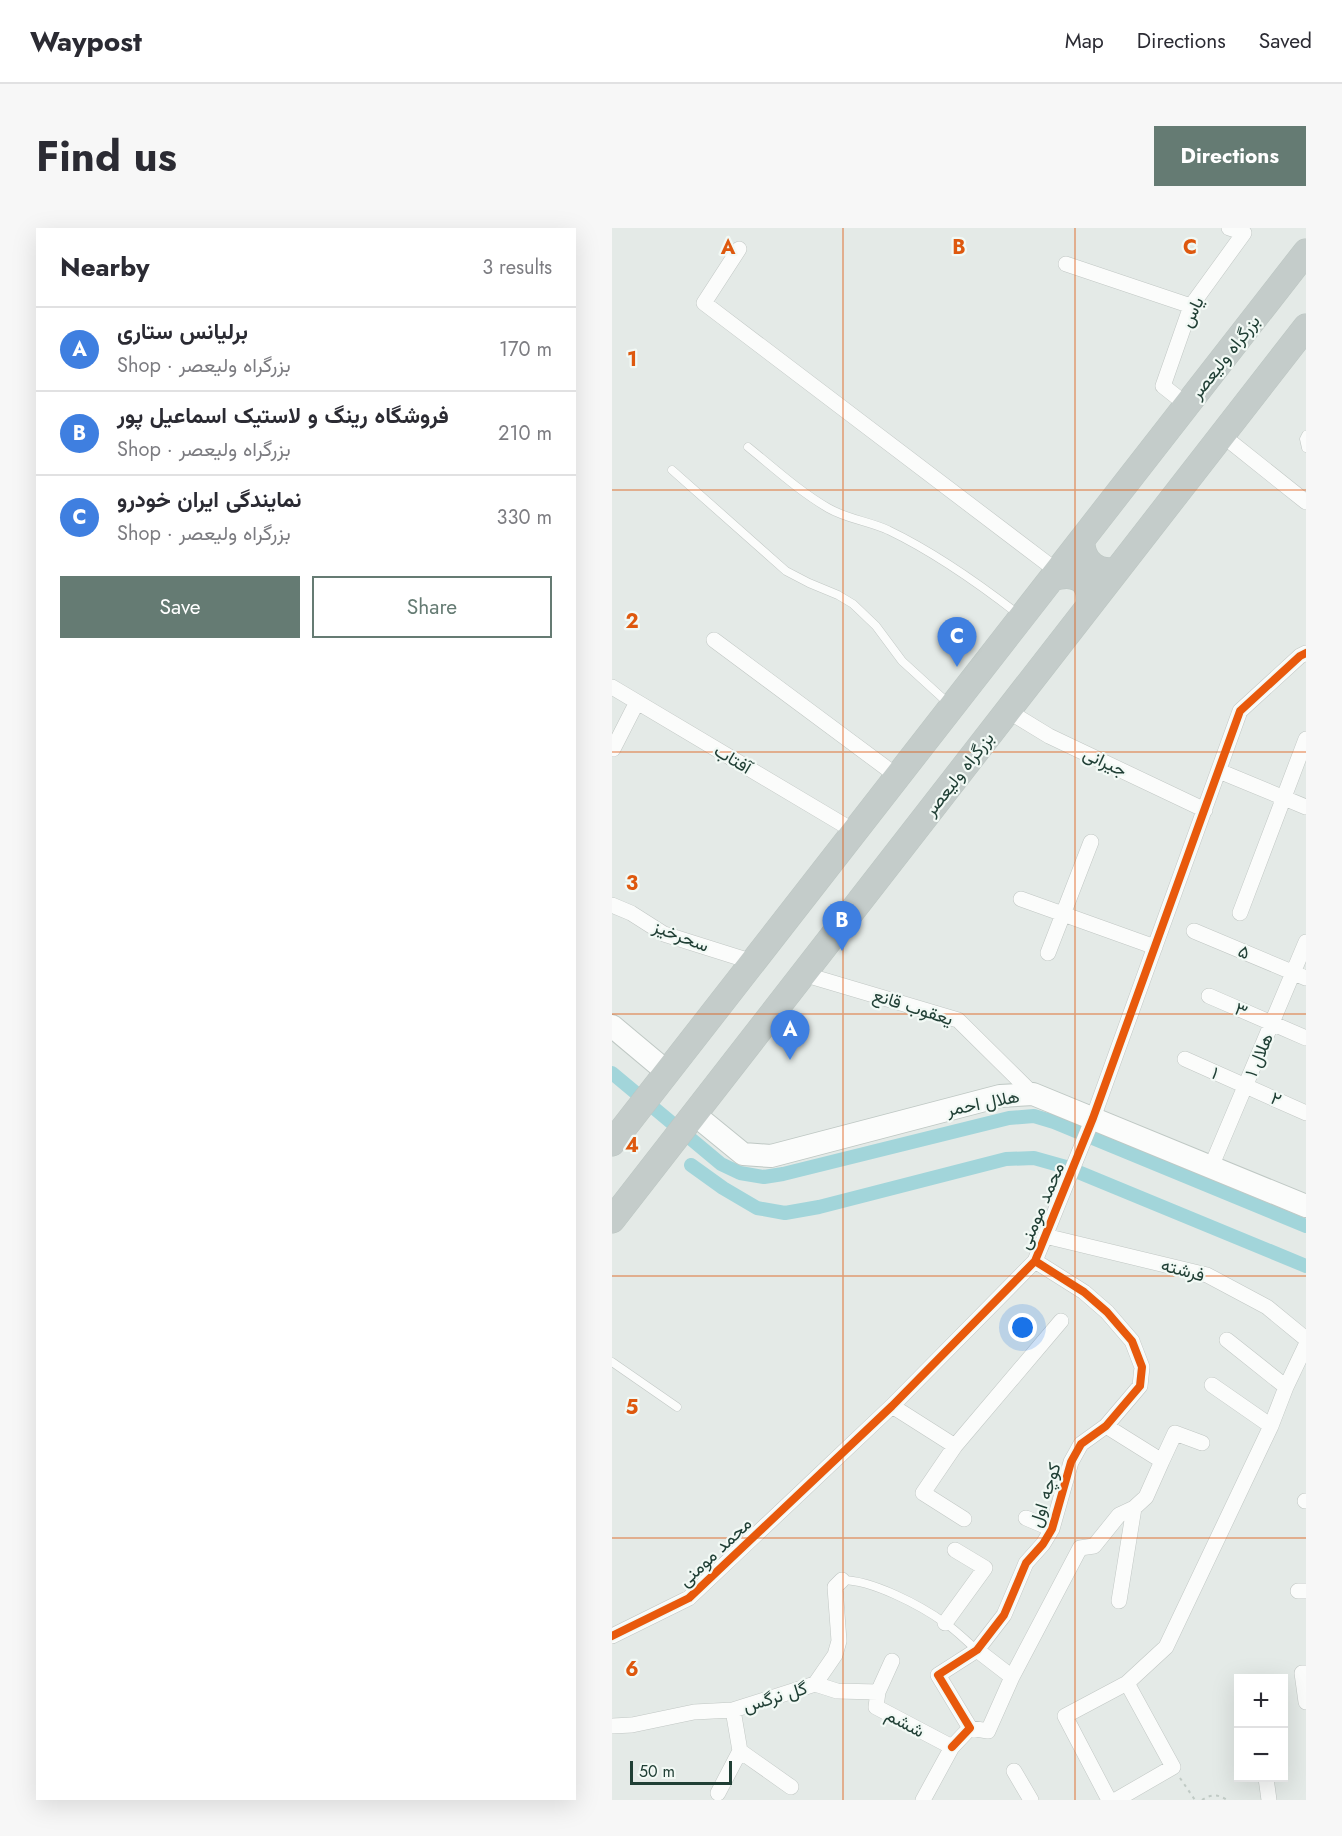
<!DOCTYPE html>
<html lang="en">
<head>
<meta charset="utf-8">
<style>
  :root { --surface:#fff; --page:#f7f7f7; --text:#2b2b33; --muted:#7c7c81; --line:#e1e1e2; --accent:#657b73 }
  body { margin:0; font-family:Jost,Vazirmatn,sans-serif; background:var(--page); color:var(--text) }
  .controls { position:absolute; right:18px; bottom:18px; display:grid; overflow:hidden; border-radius:0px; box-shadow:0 6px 24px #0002 }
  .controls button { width:54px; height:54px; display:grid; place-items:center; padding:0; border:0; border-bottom:2px solid var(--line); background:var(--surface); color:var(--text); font:30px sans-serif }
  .scale { position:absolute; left:18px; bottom:15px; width:102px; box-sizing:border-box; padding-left:6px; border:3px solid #203f35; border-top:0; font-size:16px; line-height:21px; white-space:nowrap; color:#203f35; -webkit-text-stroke:4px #f2f9f5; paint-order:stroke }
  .you { position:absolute; left:411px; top:1100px; width:21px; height:21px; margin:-15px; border:4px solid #fff; border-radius:50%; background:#1a73e8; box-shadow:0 0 0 9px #1a73e833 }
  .badge { display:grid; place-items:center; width:39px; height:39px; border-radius:50%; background:var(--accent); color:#fff; font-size:20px; font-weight:700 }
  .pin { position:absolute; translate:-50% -50px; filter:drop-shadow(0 2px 3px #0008) }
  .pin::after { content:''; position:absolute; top:32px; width:21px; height:18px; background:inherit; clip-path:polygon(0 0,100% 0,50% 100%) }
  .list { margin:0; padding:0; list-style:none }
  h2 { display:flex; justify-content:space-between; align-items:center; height:78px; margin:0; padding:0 24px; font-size:26px }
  h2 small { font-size:20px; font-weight:400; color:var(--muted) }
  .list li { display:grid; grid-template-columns:39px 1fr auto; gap:18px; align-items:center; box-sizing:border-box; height:84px; padding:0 24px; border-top:2px solid var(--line) }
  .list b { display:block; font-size:22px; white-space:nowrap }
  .list p { margin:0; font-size:20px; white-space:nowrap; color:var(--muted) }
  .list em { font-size:20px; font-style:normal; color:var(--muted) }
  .actions { display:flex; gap:12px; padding:18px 24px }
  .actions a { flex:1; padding:14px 0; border:2px solid var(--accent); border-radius:0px; text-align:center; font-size:21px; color:var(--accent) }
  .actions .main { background:var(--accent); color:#fff }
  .map { position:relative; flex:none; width:694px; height:1572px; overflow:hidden; border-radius:0px }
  header { display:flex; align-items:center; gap:36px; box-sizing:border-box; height:84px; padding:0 30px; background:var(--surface); border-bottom:2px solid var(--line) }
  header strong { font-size:28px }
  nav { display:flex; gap:33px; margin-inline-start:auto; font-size:21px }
  .intro { display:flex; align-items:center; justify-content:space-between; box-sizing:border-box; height:144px; padding:0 36px }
  h1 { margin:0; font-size:42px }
  .button { padding:15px 27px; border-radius:0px; background:var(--accent); color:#fff; font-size:21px; font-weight:700 }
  main { display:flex; gap:36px; padding:0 36px }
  aside { flex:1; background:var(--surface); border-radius:0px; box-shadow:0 6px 24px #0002 }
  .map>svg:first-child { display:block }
</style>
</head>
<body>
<header>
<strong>Waypost</strong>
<nav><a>Map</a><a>Directions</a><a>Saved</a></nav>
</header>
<div class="intro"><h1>Find us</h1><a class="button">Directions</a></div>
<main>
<aside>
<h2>Nearby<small>3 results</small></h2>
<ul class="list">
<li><span class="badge" style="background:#3f7fe0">A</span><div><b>برلیانس ستاری</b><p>Shop · بزرگراه ولیعصر</p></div><em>170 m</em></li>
<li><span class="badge" style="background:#3f7fe0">B</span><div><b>فروشگاه رینگ و لاستیک اسماعیل پور</b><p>Shop · بزرگراه ولیعصر</p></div><em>210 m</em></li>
<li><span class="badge" style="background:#3f7fe0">C</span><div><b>نمایندگی ایران خودرو</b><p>Shop · بزرگراه ولیعصر</p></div><em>330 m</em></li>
</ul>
<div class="actions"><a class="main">Save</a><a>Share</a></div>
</aside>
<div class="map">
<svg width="694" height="1572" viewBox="0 0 694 1572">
  <rect width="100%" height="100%" fill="#e4eae7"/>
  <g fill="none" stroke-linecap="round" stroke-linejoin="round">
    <path stroke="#a2d5da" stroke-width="14" d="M0,845l109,91 19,9 24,4 19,-3 226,-56 25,-2 20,6 252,104
      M79,937l32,23 34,20 28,5 34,-6 187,-48 28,-1 32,9 240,99"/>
    <g stroke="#c1c7c4" stroke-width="9">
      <path id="service" d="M694,207l-2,4 2,9
        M136,219c26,21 51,44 80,61 19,11 40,13 60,22 46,22 90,53 130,84
        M60,242l114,101 23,12 29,12 15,9 23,22 26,35 46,42
        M0,1134l65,45
        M230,1352c30,0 78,25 103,43 11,7 21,18 32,27"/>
    </g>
    <g stroke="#c1c7c4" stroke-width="16">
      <path id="minor" d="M127,21l-35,54 353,268
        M454,36l125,42
        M575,177l-24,-19 28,-80 53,-73 -15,-5
        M610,207l84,67
        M102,412l183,136
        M0,459l242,144
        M396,483l41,25 156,74
        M1,521l24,-47
        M607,543l87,36
        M409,671l134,48
        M0,677l19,8 33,21 89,28
        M628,685l66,-174
        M582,703l112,47
        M436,725l43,-111
        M191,746l155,46 75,74
        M597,768l97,42
        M573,831l121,54
        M599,939l95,-225
        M433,1008l162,39 60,32 39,32
        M615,1112l59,47
        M600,1157l59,41
        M280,1178l63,40 106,-125
        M343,1218l-32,47 41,26
        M550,1233l13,-28 27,10
        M693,1273h1
        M414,1290l26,11
        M686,1363h8
        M507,1373l15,-93
        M333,1395l40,-55 -30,-18
        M0,1408l77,-38 203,-192 143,-145 58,-143 147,-407 60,-55 6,-3
        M365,1422l35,27
        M694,1445h-4l4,29
        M203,1456l22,7 41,1 -2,15 76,40 -29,53
        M266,1464l14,-31
        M121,1482l7,41 51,36
        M0,1498l20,-1 62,-13 39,-2 82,-26 20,-29 4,-14 -4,-54 7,-7
        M358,1500l18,3 24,-54 68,-129 14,-2 25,-31 15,-7 12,-11 16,-36 -56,-35
        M340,1519l18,-19 -32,-53 39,-25 27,-35 22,-52 17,-19 9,-15 19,-67 10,-18 25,-18 34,-40 2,-19 -10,-26 -25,-29 -23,-20 -49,-31
        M402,1543l17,29
        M654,1550l3,22
        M106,1565l22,-42
        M497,1572l-44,-84 62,-33 39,-36 105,-221 15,-39 20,-42
        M504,1572l57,-33 -46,-84"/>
    </g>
    <g stroke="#bfc8c4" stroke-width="24">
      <path id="secondary" d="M0,798l55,46
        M82,886l49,40 28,2 229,-60 33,-2 273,112"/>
    </g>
    <g stroke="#bcc6c2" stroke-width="27">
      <path id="trunk" d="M470,312c-1,21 16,36 36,29
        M440,350c23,-7 40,1 37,28
        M0,915l694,-891
        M0,992l694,-893"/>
    </g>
    <path stroke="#c0cac5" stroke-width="2" stroke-dasharray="3 4.5" stroke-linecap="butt" d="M568,1550l15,22
      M590,1572c9,-6 16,-6 25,0"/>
    <use href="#service" stroke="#fbfcfb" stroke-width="8"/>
    <use href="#minor" stroke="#fbfcfb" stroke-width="15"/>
    <use href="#secondary" stroke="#fbfcfb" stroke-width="22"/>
    <use href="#trunk" stroke="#c4ccca" stroke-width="26"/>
    <g stroke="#f2f9f5" stroke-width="11">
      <path id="cycleway" d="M0,1408l77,-38 203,-192 143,-145 58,-143 147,-407 60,-55 6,-3
        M340,1519l18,-19 -32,-53 39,-25 27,-35 22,-52 17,-19 9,-15 19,-67 10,-18 25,-18 34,-40 2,-19 -10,-26 -25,-29 -23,-20 -49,-31"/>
    </g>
    <use href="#cycleway" stroke="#e8590c" stroke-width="8"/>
  </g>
  <path fill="none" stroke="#de580e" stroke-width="1.5" stroke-opacity="0.55" d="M231,0v1572M463,0v1572M0,262h694M0,524h694M0,786h694M0,1048h694M0,1310h694"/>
  <g text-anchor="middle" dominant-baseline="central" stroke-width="4.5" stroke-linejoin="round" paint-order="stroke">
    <g font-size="18" fill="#203f35" stroke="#f2f9f5">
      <text transform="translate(580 84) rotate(-64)">یاس</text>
      <text transform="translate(613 129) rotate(-52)">بزرگراه ولیعصر</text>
      <text transform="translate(121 531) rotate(31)">آفتاب</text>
      <text transform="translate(493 534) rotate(25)">جیرانی</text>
      <text transform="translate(347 546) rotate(-52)">بزرگراه ولیعصر</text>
      <text transform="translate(69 708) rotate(21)">سحرخیز</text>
      <text transform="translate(632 724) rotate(23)">۵</text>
      <text transform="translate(301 779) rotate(18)">یعقوب قانع</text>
      <text transform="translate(629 782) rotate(23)">۳</text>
      <text transform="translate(647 827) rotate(-67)">هلال ۱</text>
      <text transform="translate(603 845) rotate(24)">۱</text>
      <text transform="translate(664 871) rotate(24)">۲</text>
      <text transform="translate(371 875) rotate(-11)">هلال احمر</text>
      <text transform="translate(429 978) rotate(-67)">محمد مومنی</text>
      <text transform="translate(571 1042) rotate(15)">فرشته</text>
      <text transform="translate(433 1267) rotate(-72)">کوچه اول</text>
      <text transform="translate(103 1324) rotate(-43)">محمد مومنی</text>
      <text transform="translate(163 1469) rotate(-17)">گل نرگس</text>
      <text transform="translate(293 1495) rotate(28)">ششم</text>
    </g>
  </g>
  <g font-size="20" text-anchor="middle" font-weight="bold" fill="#de580e" stroke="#f2f9f5" stroke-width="4.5" stroke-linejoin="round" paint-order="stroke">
    <text x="116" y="26">A</text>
    <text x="347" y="26">B</text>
    <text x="578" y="26">C</text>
    <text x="20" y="138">1</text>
    <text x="20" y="400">2</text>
    <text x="20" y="662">3</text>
    <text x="20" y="924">4</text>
    <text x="20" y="1186">5</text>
    <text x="20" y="1448">6</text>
  </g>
</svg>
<div class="controls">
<button>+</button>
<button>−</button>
</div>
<div class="scale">50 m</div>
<div class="you"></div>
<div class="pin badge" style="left:178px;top:832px;background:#3f7fe0">A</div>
<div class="pin badge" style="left:230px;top:723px;background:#3f7fe0">B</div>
<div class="pin badge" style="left:345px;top:439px;background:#3f7fe0">C</div>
</div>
</main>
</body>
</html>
